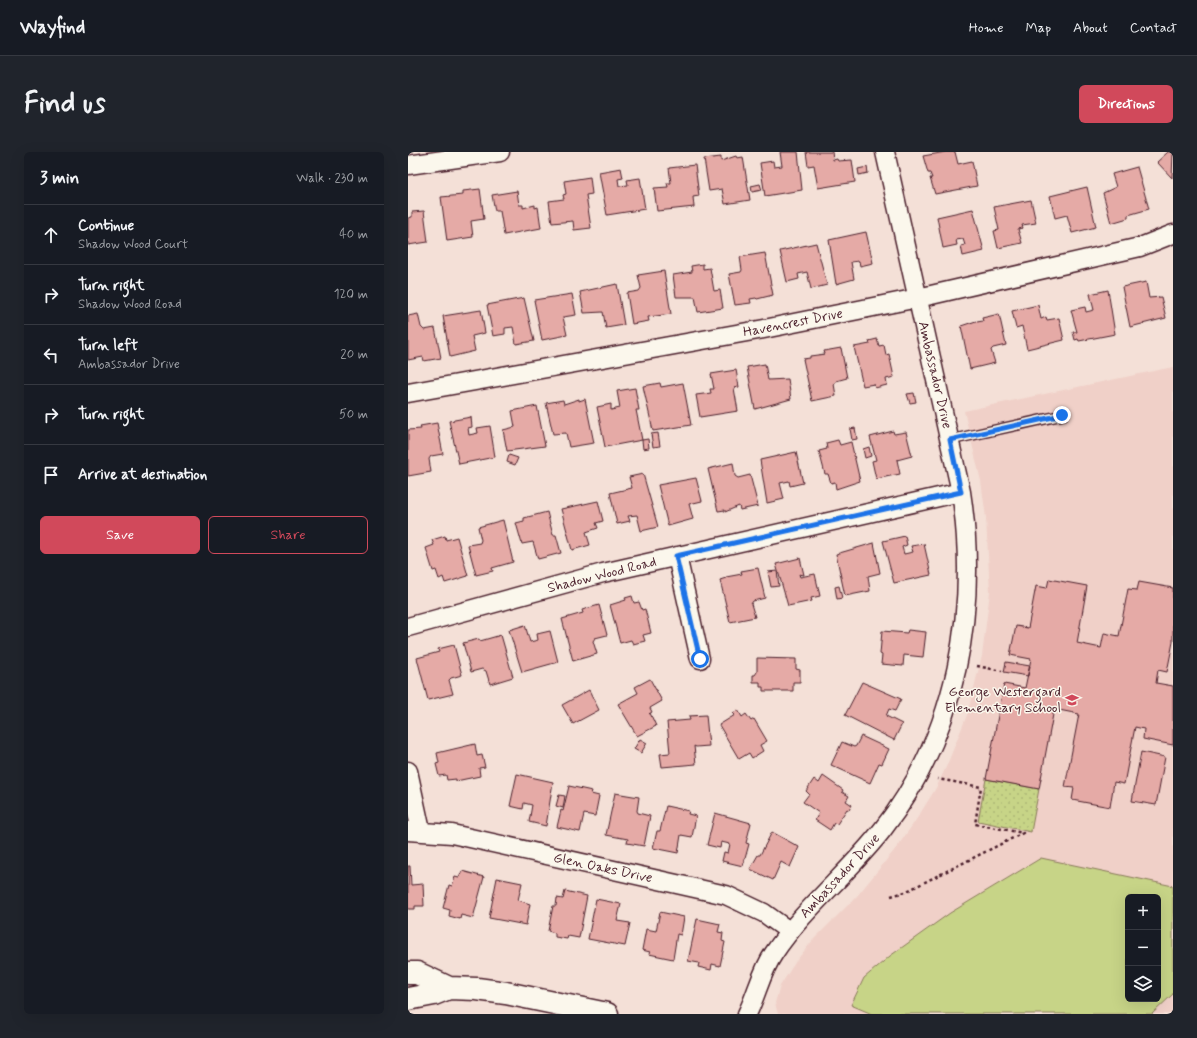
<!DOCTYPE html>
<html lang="en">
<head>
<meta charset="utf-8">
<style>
  :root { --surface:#171b24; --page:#20242c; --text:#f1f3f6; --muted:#9ea1a6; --line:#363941; --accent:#d1495b }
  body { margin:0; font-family:Mynerve,sans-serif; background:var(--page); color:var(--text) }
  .controls { position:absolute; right:12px; bottom:12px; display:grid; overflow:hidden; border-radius:6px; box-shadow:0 4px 16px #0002 }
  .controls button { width:36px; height:36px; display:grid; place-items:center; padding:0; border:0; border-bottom:1px solid var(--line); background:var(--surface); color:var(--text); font:20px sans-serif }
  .stop { position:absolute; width:12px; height:12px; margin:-9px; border:3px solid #1a73e8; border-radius:50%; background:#fff }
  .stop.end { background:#1a73e8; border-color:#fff; box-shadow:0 1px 4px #0008 }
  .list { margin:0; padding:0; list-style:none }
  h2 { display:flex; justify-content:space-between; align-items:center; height:52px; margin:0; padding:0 16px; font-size:17px }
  h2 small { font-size:13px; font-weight:400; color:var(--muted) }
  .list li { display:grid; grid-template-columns:26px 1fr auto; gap:12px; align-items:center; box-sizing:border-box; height:60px; padding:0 16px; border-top:1px solid var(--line) }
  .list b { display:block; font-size:15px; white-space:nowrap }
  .list p { margin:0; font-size:13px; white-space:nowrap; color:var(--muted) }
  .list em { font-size:13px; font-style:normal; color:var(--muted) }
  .actions { display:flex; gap:8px; padding:12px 16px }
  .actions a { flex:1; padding:9px 0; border:1px solid var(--accent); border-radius:6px; text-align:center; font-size:14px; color:var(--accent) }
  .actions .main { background:var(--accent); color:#fff }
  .icon { flex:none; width:22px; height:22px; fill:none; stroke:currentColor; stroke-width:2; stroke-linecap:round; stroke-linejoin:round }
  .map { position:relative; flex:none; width:765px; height:862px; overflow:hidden; border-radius:6px }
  header { display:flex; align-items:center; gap:24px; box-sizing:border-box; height:56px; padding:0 20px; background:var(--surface); border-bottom:1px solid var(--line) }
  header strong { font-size:19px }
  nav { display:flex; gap:22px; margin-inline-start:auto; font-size:14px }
  .intro { display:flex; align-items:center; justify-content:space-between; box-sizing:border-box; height:96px; padding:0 24px }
  h1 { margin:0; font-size:28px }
  .button { padding:10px 18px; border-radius:6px; background:var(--accent); color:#fff; font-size:14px; font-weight:700 }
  main { display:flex; gap:24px; padding:0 24px }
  aside { flex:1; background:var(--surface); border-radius:6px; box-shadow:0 4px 16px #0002 }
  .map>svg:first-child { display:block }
</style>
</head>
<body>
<header>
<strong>Wayfind</strong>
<nav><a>Home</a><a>Map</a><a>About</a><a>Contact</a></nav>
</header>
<div class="intro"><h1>Find us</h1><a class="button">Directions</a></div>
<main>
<aside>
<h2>3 min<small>Walk · 230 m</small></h2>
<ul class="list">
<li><svg class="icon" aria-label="ahead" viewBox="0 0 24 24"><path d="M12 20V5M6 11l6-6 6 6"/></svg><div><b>Continue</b><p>Shadow Wood Court</p></div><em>40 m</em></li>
<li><svg class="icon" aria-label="right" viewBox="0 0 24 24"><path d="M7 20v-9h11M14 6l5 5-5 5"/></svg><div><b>Turn right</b><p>Shadow Wood Road</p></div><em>120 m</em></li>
<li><svg class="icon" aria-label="left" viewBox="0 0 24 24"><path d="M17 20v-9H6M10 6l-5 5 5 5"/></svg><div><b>Turn left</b><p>Ambassador Drive</p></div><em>20 m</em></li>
<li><svg class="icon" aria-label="right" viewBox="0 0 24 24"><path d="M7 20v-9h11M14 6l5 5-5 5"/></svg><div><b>Turn right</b></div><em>50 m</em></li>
<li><svg class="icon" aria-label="arrive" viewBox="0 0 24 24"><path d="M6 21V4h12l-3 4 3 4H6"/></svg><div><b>Arrive at destination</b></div></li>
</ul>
<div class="actions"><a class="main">Save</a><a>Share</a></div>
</aside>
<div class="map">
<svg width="765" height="862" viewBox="0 0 765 862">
  <defs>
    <pattern id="park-dots" width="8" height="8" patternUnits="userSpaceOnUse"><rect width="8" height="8" fill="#c7d487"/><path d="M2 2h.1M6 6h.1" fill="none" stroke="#acb675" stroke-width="1.8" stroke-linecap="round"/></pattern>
  </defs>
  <rect width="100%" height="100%" fill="#f4e0d7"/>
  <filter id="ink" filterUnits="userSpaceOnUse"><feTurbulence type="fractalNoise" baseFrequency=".025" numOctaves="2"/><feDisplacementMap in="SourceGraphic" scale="8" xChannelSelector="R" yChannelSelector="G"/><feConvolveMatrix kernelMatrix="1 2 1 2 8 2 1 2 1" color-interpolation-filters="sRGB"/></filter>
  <g filter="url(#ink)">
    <path fill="#f0d0c8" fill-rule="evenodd" d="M765,215v647h-395l-3,-11 5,-17 16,-25 17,-21 44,-44 40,-49 19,-27 20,-32 11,-23 20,-50 15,-59 8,-64 -4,-74 -5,-37 -17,-70zM720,745h30v102h-30z"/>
    <path fill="#c7d487" stroke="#887a59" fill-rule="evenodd" d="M633,706l132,28v108l-21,20h-280l-21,-9 13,-27 26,-22 60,-43zM720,745h30v102h-30z"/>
    <path fill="url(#park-dots)" stroke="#887a59" d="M578,627l53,10 -8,43 -53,-11z"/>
    <path fill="#e5aaa6" stroke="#4a1f2b" d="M372,0h18l4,38 -37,6 -5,-33 13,-2 1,6 8,-1z
      M398,0h26l1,8 4,-1 1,2 14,-1 3,22 -37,6 -4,-23 -6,1z
      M538,0h9l3,12 14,-3 5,25 -42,8 -5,-16h2l-2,-5h-2l-5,-17z
      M760,0h5l-1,26 -15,-16z
      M328,4l1,2 6,-1 7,43 -25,4 -3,-15 -13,2 -5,-32 17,-2v4z
      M287,13l4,31 -6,1 1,10 -37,4 -3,-23 14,-1 -1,-4h4l-2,-15z
      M459,15l1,6 -9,2 -1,-6z
      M729,15l12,42 -21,6v3l-17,5 -8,-30 13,-6 -4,-13z
      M213,16l2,10 -5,1 1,7 9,-1 -1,-5 13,-2 5,31 -38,6 -8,-43z
      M182,25l2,17 -6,1 5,33 -17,2 -1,-9 -21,2 -3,-22 15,-2 -1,-4 3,-1 -2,-13z
      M352,32l2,6 -10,2 -1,-6z
      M679,35l9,40 -24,6 -5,-18 -12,3 -5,-22z
      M72,37l4,30 -13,2 2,16 -26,4 -6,-44 22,-2v-4z
      M109,39l2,14h4v3l12,-3v3l3,-1 3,21 -37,7 -4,-24h-5l-3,-16z
      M623,48l5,23 -14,2 1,3 -5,1 4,14 -24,5 -4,-17 5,-1 -5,-23z
      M565,57l11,42 -21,5 -2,-10 4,-1 -2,-6 -7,1 1,5 -14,3 -6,-31z
      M16,59l4,31 -20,3v-27l4,-1v-5z
      M458,80l7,31 -13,3 -1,-5 -8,1 3,17 -18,5 -7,-44z
      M408,91l11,42 -16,4 -4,-17 -9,2 1,5 -12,3 -7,-31z
      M357,101l8,42 -16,4 -1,-1 -6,1 1,4 -16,2 -6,-31 12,-2 1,-2 -2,-13z
      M295,112v5l7,-1 4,23 6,-1 3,18 -25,4 -3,-15h-19l-3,-22 19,-3 -1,-6z
      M256,119l7,43 -23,3 1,4 -17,3 -5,-31 12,-2 2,-3 -3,-13z
      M738,130l3,16 12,-1 5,21 -36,9 -8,-40z
      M209,132l7,41 -18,3 -3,-16 -19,1 -4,-21z
      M700,138l7,44 -36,7 -1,-2 -3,1 -2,-8h4l-6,-22 14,-3 1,5 8,-2 -4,-16z
      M164,142l4,21 -13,2 4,18 -25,5 -8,-40z
      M116,146l10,43 -18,3 -3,-17 -8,1v6l-12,2 -6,-31z
      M630,153l3,14 5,-2 1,3 12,-2 5,22 -37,9 -5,-23 -6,2 -4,-17z
      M73,158l4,23 -13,3 3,15 -25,6 -7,-41z
      M10,162l3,13 3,3 11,-2 6,30 -17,3 -1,-4 -15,3v-44z
      M591,162l7,31 -13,3 -2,2 4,13 -25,6 -9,-43 15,-5 1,1 6,-1 -1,-3z
      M469,187l2,7 5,-1 2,10 3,-1 5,23 -8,2 1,6 -12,3 -1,-4 -11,2 -9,-39 16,-3 -1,-3z
      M433,196l6,30 -11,3 -2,3 2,12 -24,5 -9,-42 7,-1v-2l15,-2 -1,-3z
      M357,212l3,16 20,-1 3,20 -36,10 -8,-42z
      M328,218l3,17 -5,1 4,23 -38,6 -4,-22 15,-2 -1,-4h4l-3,-15z
      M252,231l1,4 22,-4 8,42 -38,6 -10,-45z
      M227,236l4,22h-3l6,30 -37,7 -8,-40 14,-3v6l9,-2 -3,-17z
      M506,241l2,9 -6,1 -3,-9z
      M171,247v2l6,-2 9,44 -25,4 -3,-14 -13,1 -7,-31 17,-3 1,4z
      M129,254l8,40 -38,5 -4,-21 12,-3 -3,-16z
      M63,265l1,10 -4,1 1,7 9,-2 -1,-5 13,-2 5,31 -36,7 -10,-43z
      M29,271l6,31 -12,2 -2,3 2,13 -23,4v-46l13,-1 -1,-3z
      M447,276l2,11 -5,1 -2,-11z
      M485,279l1,3 12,-2 6,24 -15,4 3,14 -24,5 -4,-18 4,-1 -6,-23z
      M250,281l2,13 -7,1 -2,-13z
      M240,287l1,9 -6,1 -1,-9z
      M430,288l2,5 11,-3 9,39 -24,8 -1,-7 -4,1 -3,-9h-3l-6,-23 8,-2 -1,-6z
      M461,295l2,9 -6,2 -2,-9z
      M388,300l7,31 -13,3 -1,-5 -9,2 4,16 -17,4 -7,-43z
      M101,303l9,3 -3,7 -8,-3z
      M325,311l2,13 3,2 12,-3 8,31 -18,4 -1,-4 -14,6v-2l-7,1 -10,-42z
      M235,322l15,53 -17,4 -4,-16 -9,1 2,5 -13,3 -7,-31 22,-5 -3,-11z
      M288,326l6,23 -13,3 4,15 -25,7 -10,-41z
      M190,349l5,20 -7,2 2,5 -12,4 4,13 -18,5 -11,-41z
      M139,360l6,23h3l5,18 -23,6 -5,-17 -11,2 -6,-21 8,-2v-3z
      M95,368l10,42 -21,6 1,3 -17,4 -8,-30 12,-2 1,-3 -3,-13z
      M37,384l1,4 11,-3 11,39 -23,7 -2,-6 -4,2 -3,-9 -3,1 -7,-23 8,-3 -2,-5z
      M497,384l2,9 -5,2 2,7 9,-2 -2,-6 13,-2 7,31 -37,8 -11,-42z
      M466,391l6,30 -12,3 2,15 -25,5 -9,-42z
      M392,406l4,17 -5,-1 1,3 15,-3 5,22 -9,2 1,3 -24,5 -12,-42z
      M350,416l7,30 -12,3 -2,3 4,13 -25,5 -10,-42 6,-2v-1l16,-3 -1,-3z
      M369,419l2,15 -8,1 -3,-15z
      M641,427l38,7 -10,57 24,5 3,-15 15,3 9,-47 9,1 2,-8 34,6v54l-6,30 -9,-2 -2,13 17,3v59l-30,-6 1,-10 -9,-2 -11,57 -10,-2 -4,25 -38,-7 2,-12 -9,-1 14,-73 -25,-5 -15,80 -53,-10 18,-95 21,4 6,-29 -21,-4 6,-29 12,2 8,-42 11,2z
      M431,434l3,12 -5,1 -2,-12z
      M224,444l2,7 5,-1 3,8 3,-1 6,24 -8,2 2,6 -12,3 -2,-4 -11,3 -10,-38 16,-5 -1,-2z
      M191,453l8,30 -12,3 -2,3 4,13 -24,7 -11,-42 21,-6 -1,-3z
      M117,473l5,17 8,-2 -1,-6 13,-3 8,31 -36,10 -13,-42z
      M500,478l18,2 -3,25 -19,-2 -1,11 -22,-2 1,-9 -2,-1 2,-23 25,2z
      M93,483l12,42 -23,7 -4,-13 -4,-2 -11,3 -8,-29 16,-4 1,2z
      M46,493l8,30 -11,3 -2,2 4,14 -25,6 -11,-42 22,-6 -1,-3z
      M349,506l39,1v10l4,1v12h-7v9h-30v-4h-3v-5h-7v-7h2l2,-3z
      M598,510l24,4 -2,10 -24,-4z
      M242,527l12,22 -12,7 2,4 -3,2 1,-1 6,13 -19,10 -19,-32 20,-11 -3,-6z
      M454,530l39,17 -6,12 -6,-2 -3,7 16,8 -8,16 -49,-25z
      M181,538l10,20 -26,14 -11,-19z
      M330,558l4,7 4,-3 5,7 3,-2 13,22 -7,4 3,6 -11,7 -3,-5 -10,6 -20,-34 16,-10 -2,-2z
      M298,563l3,31 -13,1 -2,-1 2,18 -34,3 -2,-13 10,-1 -3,-31 23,-2 -1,-4z
      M453,584l28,13 -7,15 -3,-1 -9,20 -39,-18 11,-23 12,5 2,-1z
      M232,587l7,4 -6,10 -7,-4z
      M67,592l2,12 5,-1 3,12 -6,1 1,8 -24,5v-2l-9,1 -1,-5 -7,1 -3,-12 3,-1 -2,-10z
      M733,600l24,5 -9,48 -24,-4z
      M109,622l36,8 -7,44 -17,-4 3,-17 -8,-2 -1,6 -13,-3z
      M415,624l20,14 -1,2 7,4 -3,5 6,4 -3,5 -2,-1 -10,15 -3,-1 -4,7 -15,-10 4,-7 -16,-11 6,-8 -3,-3 8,-12 5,4z
      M161,634l23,5 -1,3 8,2 -4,20 -11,-2 -4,18 -23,-5 4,-17 2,1z
      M207,641l24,4 -2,14 1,2 12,3 -6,30 -17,-3 1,-4 -22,-4z
      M151,643l6,1 -2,12 -7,-2z
      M258,654l23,5 -1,3 8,2 -4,21 -11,-2 -3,18 -25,-5 4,-17h3z
      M307,661l36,10 -5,20 3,1 -6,22 -21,-5 2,-9 4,1 2,-9 -9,-2 -1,6 -13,-3z
      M364,680l27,15 -9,20 -9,-5 -8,18 -23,-11 8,-14h2z
      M0,714h2l1,19 12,-1 1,22h-9v3h-7z
      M54,719l22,6 -11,41 -12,-3 -1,4 -11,-3 1,-6 -7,-2 6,-23 3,1 3,-9 4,1z
      M89,726l25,5 -4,17 12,4 -4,21 -37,-7z
      M157,739l22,5 -8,42 -11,-2 -1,3 -12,-2v-4l-7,-2 5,-25h3l1,-8 6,1z
      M188,747l25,5 -4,17 13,2 -5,23 -37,-7z
      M252,760l24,5 -3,18 -4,-1 -4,25 -24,-5 1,-2 -8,-2 4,-21 10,2z
      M289,767l23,5 -2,8 5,1 -1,8 3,1 -5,24 -8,-2 -1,6 -13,-3 1,-4 -11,-2z"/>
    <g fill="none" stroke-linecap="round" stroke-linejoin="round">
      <g stroke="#4a1f2b" stroke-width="12">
        <path id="service" d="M542,288l113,-25"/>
      </g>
      <g stroke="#4a1f2b" stroke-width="21">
        <path id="minor" d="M0,13l92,-13
          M0,241l356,-64 154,-31 222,-51 33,-13
          M269,404l23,103
          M0,475l195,-54 358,-81
          M0,619l13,60
          M0,679l44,3 274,61 38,18 25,18
          M339,862c10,-20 14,-42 27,-61 30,-45 75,-80 109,-124 74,-95 96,-220 78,-337l-76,-340"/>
      </g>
      <g stroke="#4a1f2b" stroke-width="25">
        <path id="tertiary" d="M0,821h9l32,15
          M0,847l26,-5 15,-6 28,1 29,4 101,21"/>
      </g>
      <path stroke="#4a1f2b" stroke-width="2.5" stroke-dasharray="3 3" stroke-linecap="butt" d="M569,514l25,5
        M483,744l14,-4 118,-59 -48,-9 6,-37 -43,-8"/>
      <use href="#service" stroke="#fbf7ec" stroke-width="9"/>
      <use href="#minor" stroke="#fbf7ec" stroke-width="18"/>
      <use href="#tertiary" stroke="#fbf7ec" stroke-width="22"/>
    </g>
  </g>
  <g fill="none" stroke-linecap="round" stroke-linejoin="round" filter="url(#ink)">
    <path stroke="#1a73e8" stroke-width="5" d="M292,507l-24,-103 285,-64 -11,-52 112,-25"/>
  </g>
  <defs>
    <g id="school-bare" transform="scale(1.08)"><path d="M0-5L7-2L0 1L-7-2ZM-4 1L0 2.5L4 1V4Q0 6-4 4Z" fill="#d1495b" stroke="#fbf7ec" stroke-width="2.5" paint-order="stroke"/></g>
  </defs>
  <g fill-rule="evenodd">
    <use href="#school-bare" x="664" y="548"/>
  </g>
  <g text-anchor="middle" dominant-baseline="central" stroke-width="3" stroke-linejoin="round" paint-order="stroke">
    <g font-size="14" fill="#4a1f2b" stroke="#fbf7ec">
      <text transform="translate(385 171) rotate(-11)">Havencrest Drive</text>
      <text transform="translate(527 223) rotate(77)">Ambassador Drive</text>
      <text transform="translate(194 423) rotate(-14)">Shadow Wood Road</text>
      <text transform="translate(195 716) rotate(12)">Glen Oaks Drive</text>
      <text transform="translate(432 724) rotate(-47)">Ambassador Drive</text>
    </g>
    <g font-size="14" fill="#4a1f2b" stroke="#fbf7ec" text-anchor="end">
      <text x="653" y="540">George Westergard<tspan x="653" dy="16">Elementary School</tspan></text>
    </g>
  </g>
</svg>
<div class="controls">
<button>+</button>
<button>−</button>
<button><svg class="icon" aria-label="layers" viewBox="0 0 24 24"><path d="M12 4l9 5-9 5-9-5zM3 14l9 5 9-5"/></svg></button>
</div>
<div class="stop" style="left:292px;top:507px"></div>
<div class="stop end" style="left:654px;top:263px"></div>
</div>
</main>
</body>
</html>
